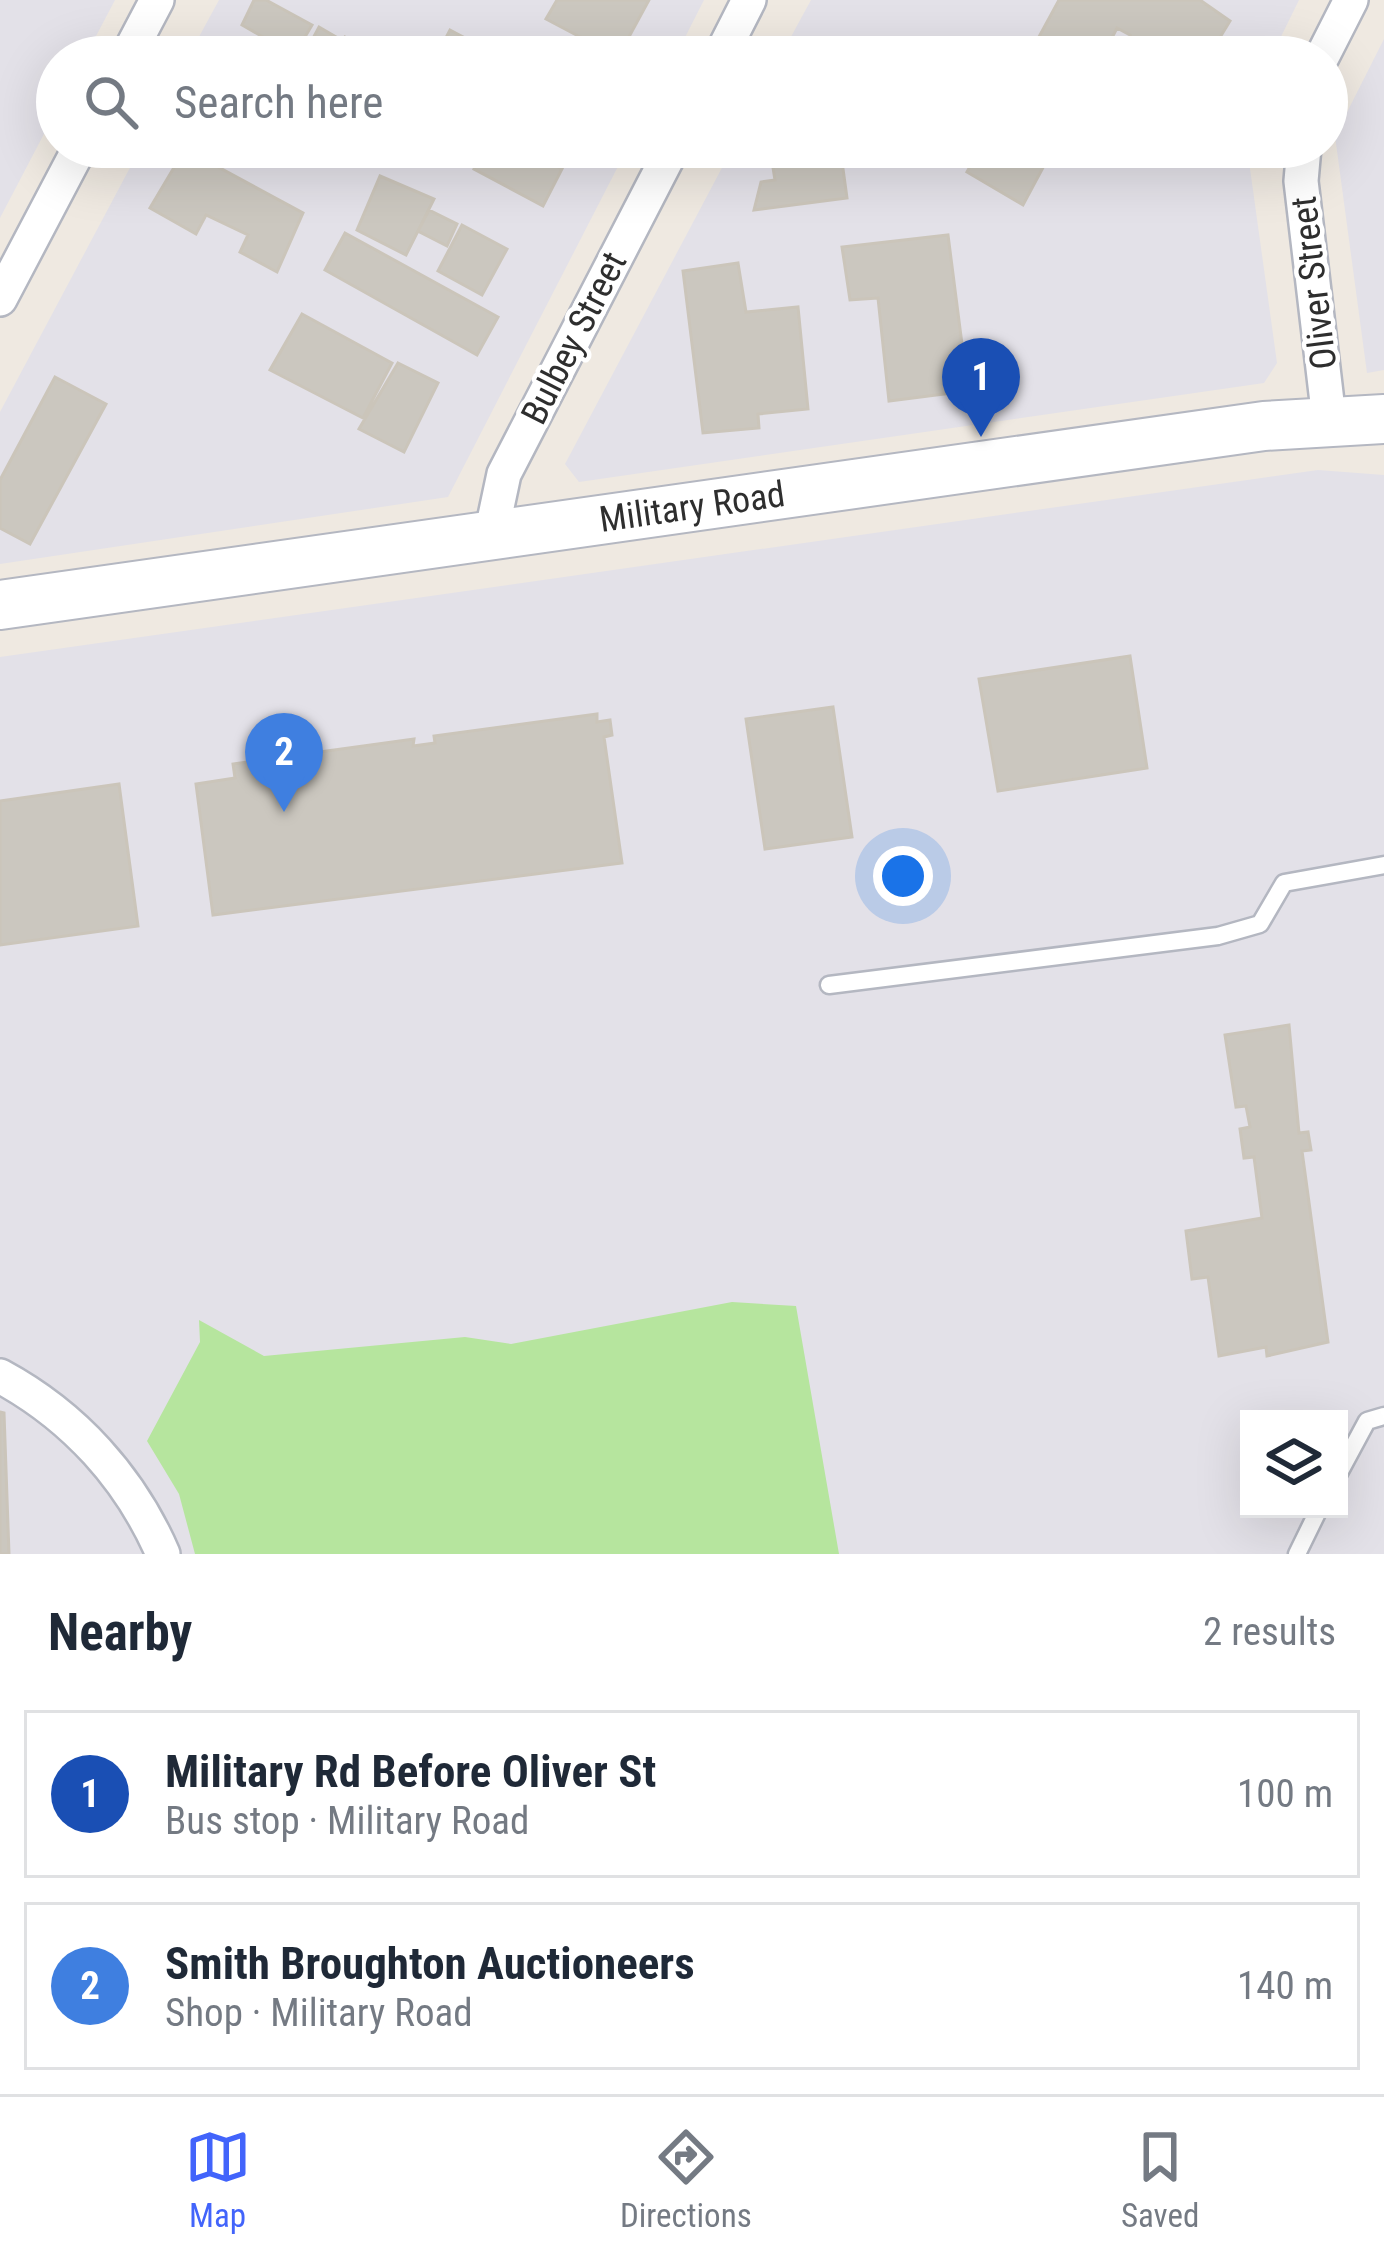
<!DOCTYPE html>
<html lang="en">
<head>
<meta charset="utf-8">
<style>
  :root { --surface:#fff; --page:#f6f6f7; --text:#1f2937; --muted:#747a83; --line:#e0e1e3; --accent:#4264fb }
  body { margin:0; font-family:"Roboto Condensed",sans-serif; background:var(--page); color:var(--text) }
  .controls { position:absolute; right:36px; bottom:36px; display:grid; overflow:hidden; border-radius:0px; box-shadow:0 12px 48px #0002 }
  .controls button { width:108px; height:108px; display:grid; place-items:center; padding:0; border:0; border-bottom:3px solid var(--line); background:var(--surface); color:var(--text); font:60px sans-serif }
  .you { position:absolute; left:903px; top:876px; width:42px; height:42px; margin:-30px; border:9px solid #fff; border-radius:50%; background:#1a73e8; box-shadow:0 0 0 18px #1a73e833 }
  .badge { display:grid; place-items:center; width:78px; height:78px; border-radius:50%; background:var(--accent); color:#fff; font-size:39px; font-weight:700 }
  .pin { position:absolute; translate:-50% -99px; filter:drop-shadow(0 3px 6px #0008) }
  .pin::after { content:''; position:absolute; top:63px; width:42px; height:36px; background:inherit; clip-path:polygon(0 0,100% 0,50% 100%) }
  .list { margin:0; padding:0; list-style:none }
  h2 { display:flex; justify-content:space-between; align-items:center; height:156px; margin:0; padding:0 48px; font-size:51px }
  h2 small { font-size:39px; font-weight:400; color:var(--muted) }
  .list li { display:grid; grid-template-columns:78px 1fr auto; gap:36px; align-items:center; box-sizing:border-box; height:168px; margin:0 24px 24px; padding:0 24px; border:3px solid var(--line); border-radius:0px }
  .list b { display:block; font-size:45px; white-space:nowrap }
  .list p { margin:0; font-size:39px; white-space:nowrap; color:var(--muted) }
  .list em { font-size:39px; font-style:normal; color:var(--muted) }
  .icon { flex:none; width:66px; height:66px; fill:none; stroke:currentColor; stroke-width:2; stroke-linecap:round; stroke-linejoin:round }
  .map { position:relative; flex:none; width:1384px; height:1554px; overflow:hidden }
  .search { position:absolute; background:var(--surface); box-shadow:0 12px 48px #0002; left:36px; right:36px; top:36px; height:132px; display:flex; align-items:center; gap:30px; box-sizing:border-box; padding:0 42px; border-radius:66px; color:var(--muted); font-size:45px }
  .sheet { height:540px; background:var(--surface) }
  nav { display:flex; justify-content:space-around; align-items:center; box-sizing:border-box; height:168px; border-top:3px solid var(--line); background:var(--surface); font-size:33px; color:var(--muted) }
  nav a { display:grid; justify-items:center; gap:6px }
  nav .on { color:var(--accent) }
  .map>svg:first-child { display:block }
</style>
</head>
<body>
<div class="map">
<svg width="1384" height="1554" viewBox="0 0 1384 1554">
  <rect width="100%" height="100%" fill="#efe9e1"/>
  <path fill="#e3e1e8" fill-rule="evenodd" d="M0,0h115l-30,57h-28v52l-57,109z
    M219,0h485l-29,57h-487z
    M811,0h488l-28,57h-491z
    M1384,39v331l-17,3 -32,-237z
    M141,147h487l-180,350 -448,67v-152z
    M733,147h514l30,216 -13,20 -685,99 -14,-18z
    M1318,470l66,5v1079h-1384v-897zM1249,1419h90v90h-90z"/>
  <path fill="#b6e59e" d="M732,1302l64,4 43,248h-644l-16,-60 -32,-53 53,-99 -1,-22 65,36 201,-19 46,7z"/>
  <path fill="#cbc7bf" stroke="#cbc5ba" stroke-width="3" d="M254,0h12l46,25 -19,32h-32l9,-16 -28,-16z
    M557,0h92l-31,57 -72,-38z
    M1059,0h141l30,21 -22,36h-74l-13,-7 9,-15 -13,-7 -15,29h-74z
    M319,27l24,14 2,-4 36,20h-78z
    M450,30l51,27h-65z
    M197,147h41l-10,17z
    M485,147h34l43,22 -19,37 -69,-37z
    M840,147l7,51 -93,12 7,-28 14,-2 -4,-25z
    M981,147h73l-31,58 -56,-33z
    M185,149l118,64 -26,59 -37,-20 8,-17 -42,-20 -10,19 -46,-26z
    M380,176l54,23 -28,56 -49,-25z
    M429,210l28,14 -10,22 -29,-15z
    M462,225l45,24 -25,46 -44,-24z
    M345,233l153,84 -21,38 -152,-85z
    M948,235l20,156 -79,10 -11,-103 -28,2 -8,-53z
    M738,263l8,49 52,-5 10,102 -50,5 1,14 -56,5 -20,-162z
    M302,314l90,49 -29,55 -93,-48z
    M398,363l40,20 -34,69 -45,-23z
    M55,377l51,27 -76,140 -30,-16v-48z
    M1130,656l17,112 -149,23 -19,-112z
    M833,707l19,130 -87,12 -19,-130z
    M597,714v8l13,-2 2,15 -8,2 18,126 -409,52 -17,-131 39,-6 -2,-14 181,-25 -1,7 22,-3 -1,-7z
    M119,784l19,142 -138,19v-144z
    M1289,1025l10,108 9,-1 3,18 -9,1 26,191 -61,14 -1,-9 -47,9 -11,-79 -16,2 -6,-48 76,-13 -8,-61 -10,1 -4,-29 10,-2 -4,-21 -10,1 -11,-72z
    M0,1412l4,1 5,141h-9z"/>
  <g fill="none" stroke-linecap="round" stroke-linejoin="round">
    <g stroke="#b4b7c1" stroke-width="21">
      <path id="lane" d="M829,985l389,-49 42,-12 24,-41 100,-18
        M1339,1473l28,-52 17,-5
        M1297,1554l22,-45"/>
    </g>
    <g stroke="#b4b7c1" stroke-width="38">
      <path id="street" d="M127,57l30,-57
        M720,57l29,-57
        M1322,57l29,-57
        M1304,147l-3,34 28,238
        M0,299l80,-152
        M491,535l13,-61 169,-327
        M0,1376c74,40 130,102 163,178"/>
    </g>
    <g stroke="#b4b7c1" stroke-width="52">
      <g id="secondary">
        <path id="s1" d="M0,605l1264,-179 120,-7"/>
      </g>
    </g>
    <use href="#lane" stroke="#fff" stroke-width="16"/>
    <use href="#street" stroke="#fff" stroke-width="33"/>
    <use href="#secondary" stroke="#fff" stroke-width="48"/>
  </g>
  <g text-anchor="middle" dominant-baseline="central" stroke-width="9" stroke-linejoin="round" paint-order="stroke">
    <g font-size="36" fill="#2e2e2e" stroke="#fff">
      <text transform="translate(1314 283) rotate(-97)">Oliver Street</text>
      <text transform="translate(574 338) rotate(-63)">Bulbey Street</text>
      <text stroke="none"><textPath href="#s1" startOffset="699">Military Road</textPath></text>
    </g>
  </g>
</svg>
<div class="controls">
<button><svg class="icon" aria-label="layers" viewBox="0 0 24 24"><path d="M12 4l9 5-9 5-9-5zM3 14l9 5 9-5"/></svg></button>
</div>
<div class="you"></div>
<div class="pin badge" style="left:981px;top:437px;background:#1a4fb4">1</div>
<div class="pin badge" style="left:284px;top:812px;background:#3f7fe0">2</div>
<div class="search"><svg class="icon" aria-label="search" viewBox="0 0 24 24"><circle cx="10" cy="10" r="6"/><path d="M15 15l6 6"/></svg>Search here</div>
</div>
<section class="sheet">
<h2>Nearby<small>2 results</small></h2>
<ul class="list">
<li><span class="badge" style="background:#1a4fb4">1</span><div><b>Military Rd Before Oliver St</b><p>Bus stop · Military Road</p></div><em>100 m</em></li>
<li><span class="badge" style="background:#3f7fe0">2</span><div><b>Smith Broughton Auctioneers</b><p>Shop · Military Road</p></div><em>140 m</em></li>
</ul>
</section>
<nav>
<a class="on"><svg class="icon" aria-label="map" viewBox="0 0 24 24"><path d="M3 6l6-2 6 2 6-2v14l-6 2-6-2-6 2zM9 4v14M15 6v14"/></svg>Map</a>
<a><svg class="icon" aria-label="directions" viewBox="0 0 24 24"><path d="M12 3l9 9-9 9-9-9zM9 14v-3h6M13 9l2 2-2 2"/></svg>Directions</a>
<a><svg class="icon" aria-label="saved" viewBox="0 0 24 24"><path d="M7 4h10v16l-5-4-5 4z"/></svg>Saved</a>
</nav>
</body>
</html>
